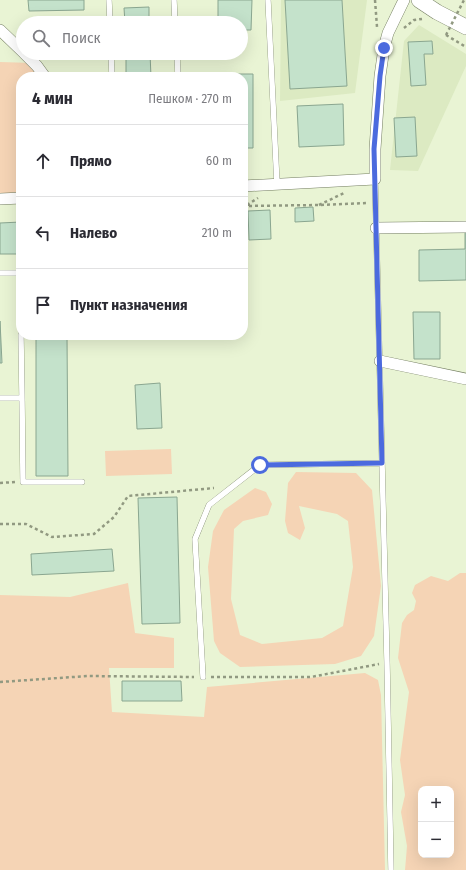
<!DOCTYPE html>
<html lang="ru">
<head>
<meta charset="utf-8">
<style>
  :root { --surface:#fff; --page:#f2f2f3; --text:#2b2b33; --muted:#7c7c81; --line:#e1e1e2 }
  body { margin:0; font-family:"Fira Sans Condensed",sans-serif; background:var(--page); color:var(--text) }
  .controls { position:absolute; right:12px; bottom:12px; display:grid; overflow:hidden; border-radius:8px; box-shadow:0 4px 16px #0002 }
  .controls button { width:36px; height:36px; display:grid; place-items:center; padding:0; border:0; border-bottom:1px solid var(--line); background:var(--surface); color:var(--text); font:20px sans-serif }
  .stop { position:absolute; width:12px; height:12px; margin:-9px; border:3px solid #4b6ade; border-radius:50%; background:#fff }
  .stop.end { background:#4b6ade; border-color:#fff; box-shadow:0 1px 4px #0008 }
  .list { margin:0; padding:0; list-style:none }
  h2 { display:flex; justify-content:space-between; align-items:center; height:52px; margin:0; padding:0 16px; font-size:17px }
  h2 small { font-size:13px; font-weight:400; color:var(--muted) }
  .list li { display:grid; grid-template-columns:26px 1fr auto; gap:12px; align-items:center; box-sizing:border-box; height:72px; padding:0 16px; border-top:1px solid var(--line) }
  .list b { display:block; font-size:15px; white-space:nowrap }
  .list em { font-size:13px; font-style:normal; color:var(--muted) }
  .icon { flex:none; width:22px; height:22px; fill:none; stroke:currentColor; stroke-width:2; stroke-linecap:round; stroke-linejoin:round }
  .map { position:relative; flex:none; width:466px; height:870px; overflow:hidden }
  .search { position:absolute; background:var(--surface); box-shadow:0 4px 16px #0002; left:16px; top:16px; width:232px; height:44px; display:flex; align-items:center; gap:10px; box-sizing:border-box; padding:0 14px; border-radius:22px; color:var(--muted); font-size:15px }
  .panel { position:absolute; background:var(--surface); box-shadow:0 4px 16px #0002; left:16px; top:72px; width:232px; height:268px; border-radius:16px }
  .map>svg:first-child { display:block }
</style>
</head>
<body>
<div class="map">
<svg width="466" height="870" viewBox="0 0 466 870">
  <rect width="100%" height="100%" fill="#e9f4d4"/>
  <path fill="#dceac2" d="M281,0h86l-12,93 -75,8z
    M419,25l47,29v12l-48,105 -28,-1 14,-129z"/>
  <path fill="#f5d4b5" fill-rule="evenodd" d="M0,62l33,1 8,14h-20v117l-21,1z
    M171,449l1,25 -66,2 -1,-25z
    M296,472l60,1 16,17 9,96 -7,50 -13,20 -26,8 -95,3 -20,-14 -6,-12 -6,-74 5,-36 11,-21 31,-22 11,4 6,12 -4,11 -25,6 -9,8 -3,70 9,36 22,9 60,-6 21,-12 10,-59 -5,-46 -11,-7 -38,-8 6,22 -5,12 -12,-7 -3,-12 3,-38z
    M460,573h6v297h-61l2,-24 -6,-34 4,-17 -5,-35 9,-68 -11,-34 4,-35 5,-8 7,-5 2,-9 -4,-8 3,-8 16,-9 17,5zM421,789h30v66h-30z
    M128,583l7,50 39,5v30h-65l3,44 92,5 3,-30 158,-14 13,7 3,15 4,175h-385v-275l70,2z"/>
  <path fill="#c4e2cb" stroke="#8aa690" d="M28,0h56v10l-55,1z
    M218,0h34l-1,30h-10v-7h-23z
    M285,0h57l5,86 -57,3z
    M149,7v16h-24l-1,-15z
    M432,41l1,13h-9l2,31 -15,1 -3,-44z
    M126,53h24l1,24h-25z
    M220,74h33v74h-10v-71h-23z
    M343,104l1,41 -45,2 -2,-41z
    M415,117l2,39 -21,1 -2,-39z
    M313,207l1,14 -19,1v-14z
    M270,210l1,29 -22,1 -1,-29z
    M21,222v32h-21v-31z
    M465,231h1v49l-47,1v-31l46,-1z
    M413,312h27v47h-26z
    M0,321l2,42h-2z
    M36,335h31l1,141h-32z
    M160,383l2,45 -25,1 -2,-44z
    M177,497l3,126 -38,1 -4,-126z
    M112,549l2,22 -82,4 -1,-21z
    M122,681h59l1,20h-60z"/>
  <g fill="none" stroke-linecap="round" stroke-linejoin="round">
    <g stroke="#737d60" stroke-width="6">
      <path id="lane" d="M109,0l1,23
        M174,0l1,23
        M268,0l9,184
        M111,53l1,24
        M177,53l1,24
        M375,179l12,483 4,208
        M0,273h21
        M21,316v15
        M0,398h22l-1,-63
        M22,398l1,84h59
        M203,677l-8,-138 14,-34 51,-40 122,-2"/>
    </g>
    <g stroke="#737d60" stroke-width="12">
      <path id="street" d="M0,30l23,22
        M24,53l13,13 8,11
        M243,186l132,-7v-30l5,-73 4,-28 4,-15 16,-33
        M0,199l21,-1
        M376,228l90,-1
        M380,361l86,18"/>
    </g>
    <g stroke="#737d60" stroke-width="16">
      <path id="secondary" d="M419,0l18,12 29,15"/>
    </g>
    <path stroke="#919981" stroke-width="2.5" stroke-dasharray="3 3" stroke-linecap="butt" d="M375,0l2,27
      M404,28l10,-8 8,-1
      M446,35l20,12
      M247,205l11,-7
      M319,205l25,-12
      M243,206l76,-1 48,-2
      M0,483l15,-1
      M0,524h26l26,13 42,-3 20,-17 14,-21 86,-8
      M211,677h100l68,-13
      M0,682l88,-6 106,1"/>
    <use href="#lane" stroke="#fff" stroke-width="5.5"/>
    <use href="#street" stroke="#fff" stroke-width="11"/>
    <use href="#secondary" stroke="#fff" stroke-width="15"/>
    <path stroke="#919981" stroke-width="2.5" stroke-dasharray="3 3" stroke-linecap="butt" d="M446,35l18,-35"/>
  </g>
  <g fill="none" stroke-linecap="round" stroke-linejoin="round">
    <path stroke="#4b6ade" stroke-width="5" d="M260,465l122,-2 -8,-314 6,-73 4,-28"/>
  </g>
</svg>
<div class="controls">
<button>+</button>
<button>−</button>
</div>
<div class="stop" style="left:260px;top:465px"></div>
<div class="stop end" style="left:384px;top:48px"></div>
<div class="search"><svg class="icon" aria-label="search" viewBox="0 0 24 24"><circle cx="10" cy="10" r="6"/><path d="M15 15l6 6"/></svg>Поиск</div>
<section class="panel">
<h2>4 мин<small>Пешком · 270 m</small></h2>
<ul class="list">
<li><svg class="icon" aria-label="ahead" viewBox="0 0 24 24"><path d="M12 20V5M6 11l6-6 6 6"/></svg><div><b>Прямо</b></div><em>60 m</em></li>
<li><svg class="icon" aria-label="left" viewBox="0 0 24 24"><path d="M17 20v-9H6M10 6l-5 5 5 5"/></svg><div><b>Налево</b></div><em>210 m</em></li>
<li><svg class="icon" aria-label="arrive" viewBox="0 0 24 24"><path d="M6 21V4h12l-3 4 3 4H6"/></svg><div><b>Пункт назначения</b></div></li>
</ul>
</section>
</div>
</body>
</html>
